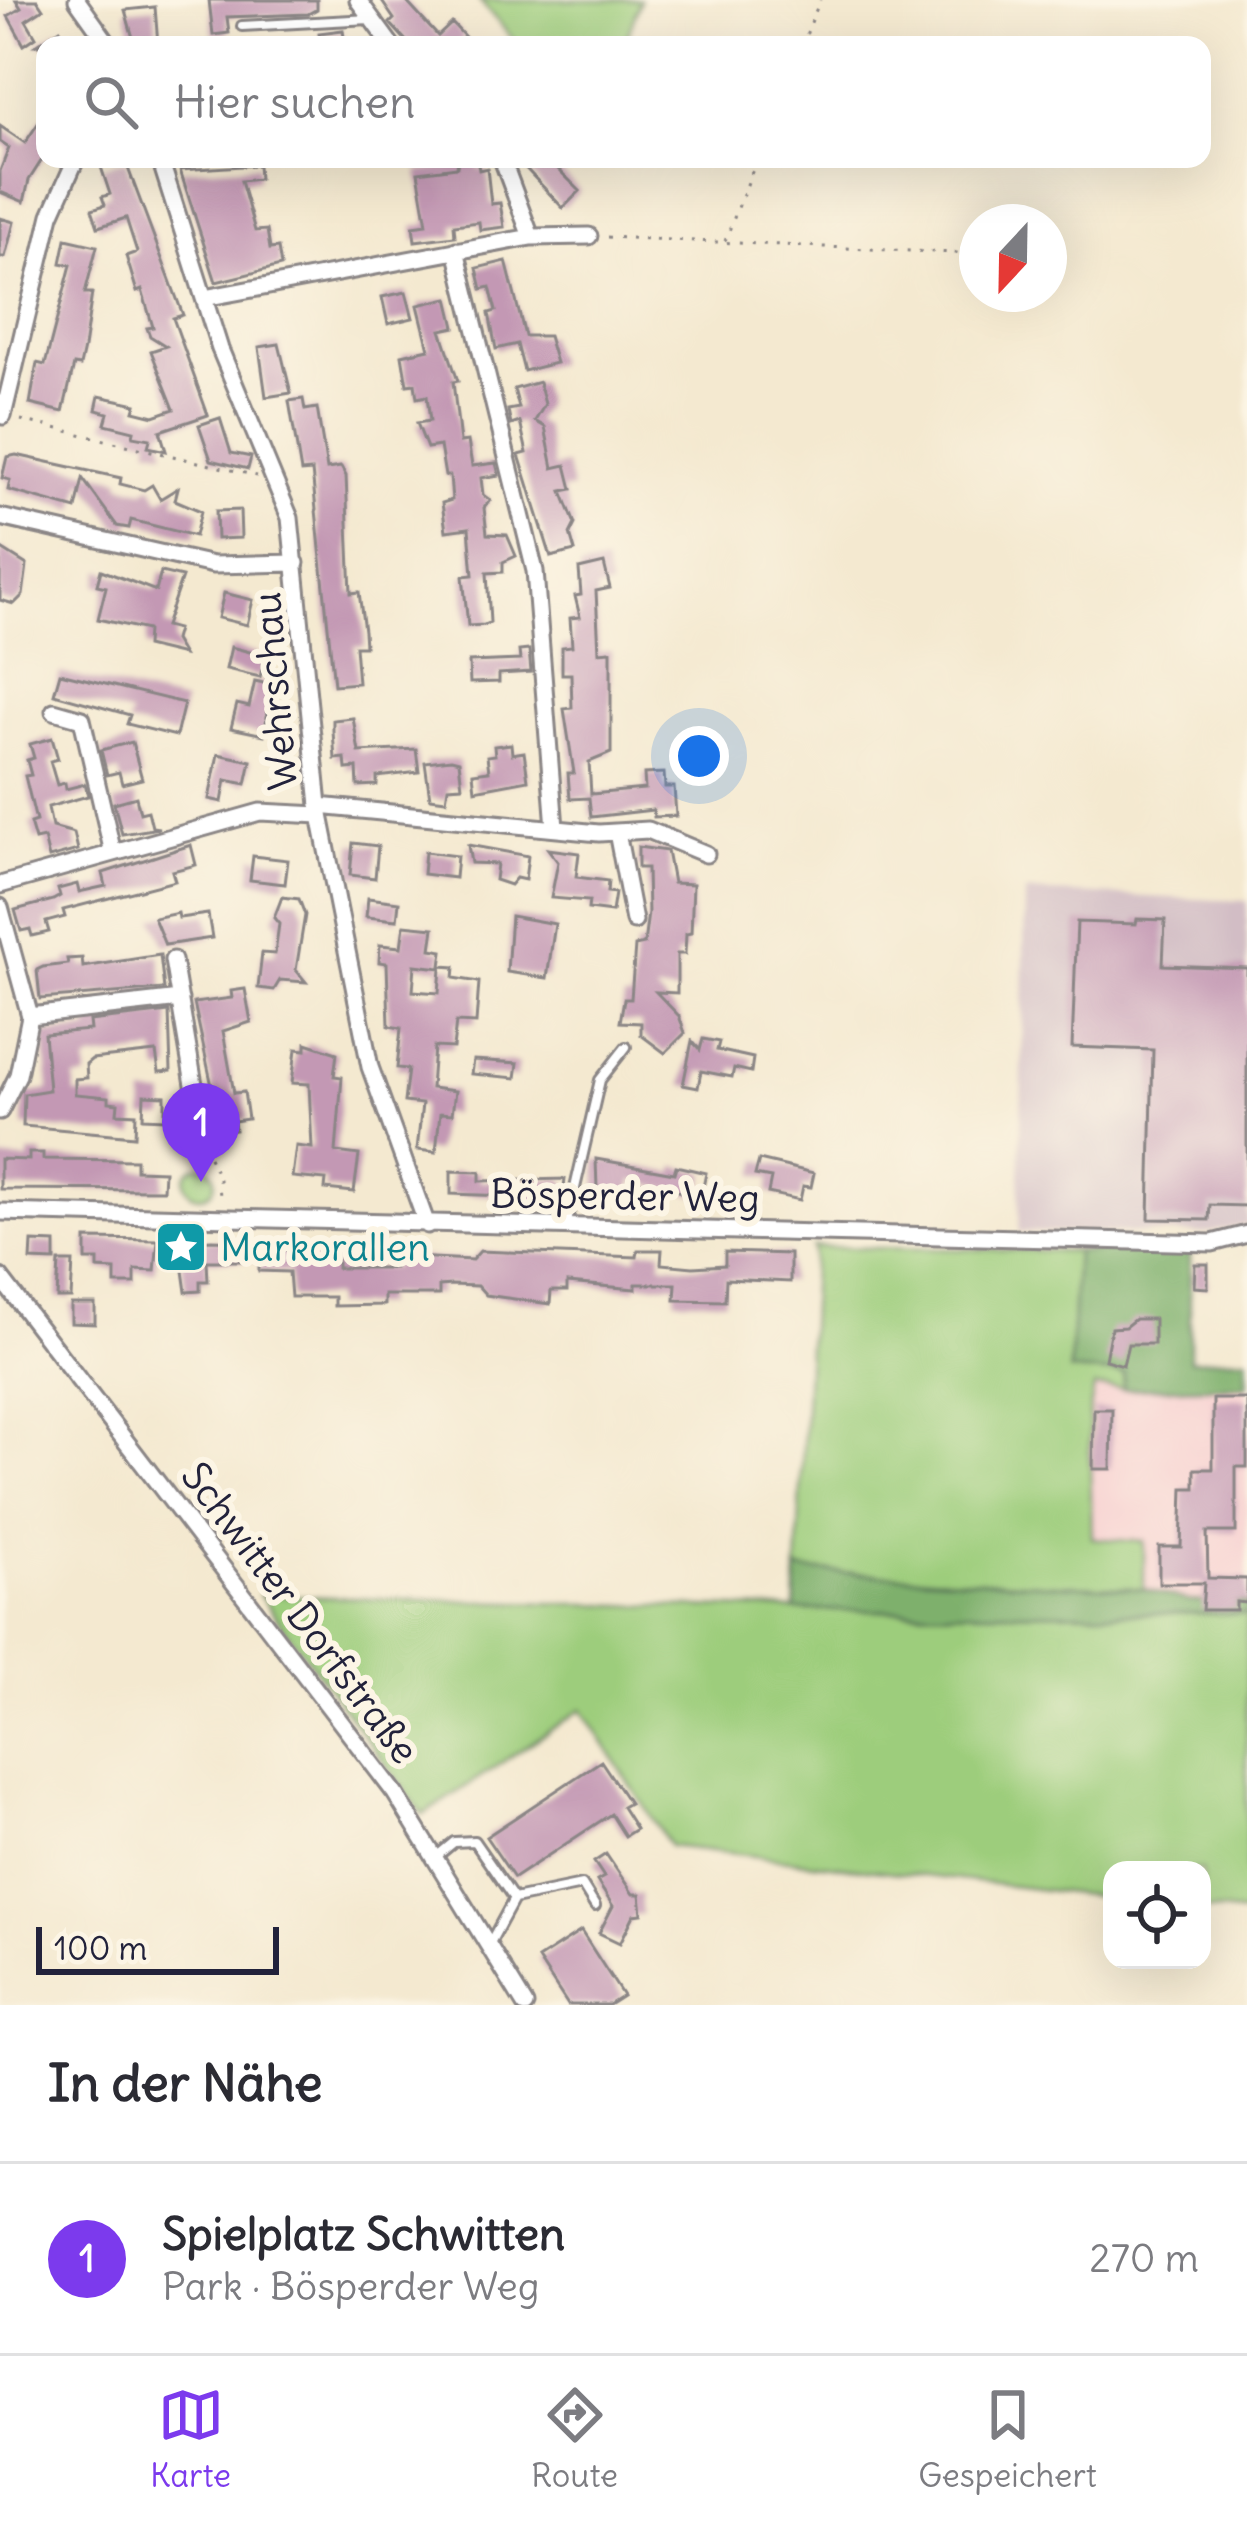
<!DOCTYPE html>
<html lang="de">
<head>
<meta charset="utf-8">
<style>
  :root { --surface:#fff; --page:#f7f7f7; --text:#2b2b33; --muted:#7c7c81; --line:#e1e1e2; --accent:#7c3aed }
  body { margin:0; font-family:Delius,sans-serif; background:var(--page); color:var(--text) }
  .controls { position:absolute; right:36px; bottom:36px; display:grid; overflow:hidden; border-radius:24px; box-shadow:0 12px 48px #0002 }
  .controls button { width:108px; height:108px; display:grid; place-items:center; padding:0; border:0; border-bottom:3px solid var(--line); background:var(--surface); color:var(--text); font:60px sans-serif }
  .compass { position:absolute; left:959px; top:204px; width:108px; height:108px; border-radius:50%; background:var(--surface); box-shadow:0 12px 48px #0002; rotate:202deg }
  .scale { position:absolute; left:36px; bottom:30px; width:243px; box-sizing:border-box; padding-left:12px; border:6px solid #22223b; border-top:0; font-size:33px; line-height:42px; white-space:nowrap; color:#22223b; -webkit-text-stroke:9px #fcf5e5; paint-order:stroke }
  .you { position:absolute; left:699px; top:756px; width:42px; height:42px; margin:-30px; border:9px solid #fff; border-radius:50%; background:#1a73e8; box-shadow:0 0 0 18px #1a73e833 }
  .badge { display:grid; place-items:center; width:78px; height:78px; border-radius:50%; background:var(--accent); color:#fff; font-size:39px; font-weight:700 }
  .pin { position:absolute; translate:-50% -99px; filter:drop-shadow(0 3px 6px #0008) }
  .pin::after { content:''; position:absolute; top:63px; width:42px; height:36px; background:inherit; clip-path:polygon(0 0,100% 0,50% 100%) }
  .list { margin:0; padding:0; list-style:none }
  h2 { display:flex; justify-content:space-between; align-items:center; height:156px; margin:0; padding:0 48px; font-size:51px }
  h2 small { font-size:39px; font-weight:400; color:var(--muted) }
  .list li { display:grid; grid-template-columns:78px 1fr auto; gap:36px; align-items:center; box-sizing:border-box; height:192px; padding:0 48px; border-top:3px solid var(--line) }
  .list b { display:block; font-size:45px; white-space:nowrap }
  .list p { margin:0; font-size:39px; white-space:nowrap; color:var(--muted) }
  .list em { font-size:39px; font-style:normal; color:var(--muted) }
  .icon { flex:none; width:66px; height:66px; fill:none; stroke:currentColor; stroke-width:2; stroke-linecap:round; stroke-linejoin:round }
  .map { position:relative; flex:none; width:1247px; height:2005px; overflow:hidden }
  .search { position:absolute; background:var(--surface); box-shadow:0 12px 48px #0002; left:36px; right:36px; top:36px; height:132px; display:flex; align-items:center; gap:30px; box-sizing:border-box; padding:0 42px; border-radius:24px; color:var(--muted); font-size:45px }
  .sheet { height:348px; background:var(--surface) }
  nav { display:flex; justify-content:space-around; align-items:center; box-sizing:border-box; height:168px; border-top:3px solid var(--line); background:var(--surface); font-size:33px; color:var(--muted) }
  nav a { display:grid; justify-items:center; gap:6px }
  nav .on { color:var(--accent) }
  .map>svg:first-child { display:block }
</style>
</head>
<body>
<div class="map">
<svg width="1247" height="2005" viewBox="0 0 1247 2005">
  <rect width="100%" height="100%" fill="#fcf5e5"/>
  <filter id="ink" filterUnits="userSpaceOnUse"><feTurbulence type="fractalNoise" baseFrequency=".00833" numOctaves="2"/><feDisplacementMap in="SourceGraphic" scale="24" xChannelSelector="R" yChannelSelector="G"/><feConvolveMatrix kernelMatrix="1 2 1 2 8 2 1 2 1" color-interpolation-filters="sRGB"/></filter>
  <filter id="wash" filterUnits="userSpaceOnUse"><feTurbulence type="fractalNoise" baseFrequency=".004" numOctaves="4" result="noise"/><feDisplacementMap in="SourceGraphic" scale="48" xChannelSelector="R" yChannelSelector="G"/><feGaussianBlur stdDeviation="2.7" result="paint"/><feColorMatrix in="noise" values="0 0 0 0 0 0 0 0 0 0 0 0 0 0 0 0 0 1.4 0 .05"/><feComposite in="paint" operator="in"/></filter>
  <g filter="url(#wash)">
    <rect width="100%" height="100%" fill="#f4e9d0"/>
    <path fill="#f7cfd0" d="M1094,1386h153v217l-58,-2 -45,-12 -1,-47 -51,-3 -3,-123z"/>
    <path fill="#d2bdc5" d="M1025,892l222,9v324l-45,9 -183,-2z"/>
    <path fill="#9dcd7c" stroke="#60785c" stroke-width="3" d="M479,0h161l-16,45h-106z
      M185 1181a15 15 0 1 1 30 0a15 15 0 1 1-30 0Z
      M813,1247l263,4 -6,120 55,3 -2,15 -29,-2 -5,29 3,122 52,4v47l-347,-19z
      M260,1595l535,15 452,4v300l-45,-5v-39h-90v28l-442,-52 -88,-137 -159,106z"/>
    <path fill="#7eb06c" stroke="#506954" stroke-width="3" d="M1076,1251l114,1v108l57,-3v29l-124,3 1,-15 -54,-3z
      M797,1570l347,19 45,12 58,2v11l-452,-4z"/>
    <g id="blocks">
      <path fill="#c398b4" fill-rule="evenodd" d="M16,0h21l6,9 -17,11 10,17 -12,8 -16,-29 13,-8z
        M209,0h108v9l-9,5 -81,3 2,16 -16,2z
        M381,0h24l33,36 14,-13 13,14 -8,8h-47l-20,-22 4,-4z
        M155,7l3,38h-23l-10,-35z
        M60,29l10,16h-34z
        M343,30l2,15h-25l-1,-12z
        M45,113v42l-16,25 -5,22 -24,-10v-21l9,-23 -9,-6v-16l25,17z
        M458,159h19l2,11 8,-2 4,36 9,-1 4,24 -24,3 -1,-8 -25,3 1,11 -40,5 -2,-15 14,-2 -9,-52 39,-5z
        M517,159h31l32,32 -17,17z
        M125,160l58,155 -10,3 35,97 -48,16 6,20 -18,-4 2,-8 -17,-3 1,-5 -29,-7 3,-11 -12,-3 3,-14 37,8 -2,7 20,5 20,-7 -23,-58 15,-5 -16,-10 -3,-8 6,-1 -11,-37 -5,2 -11,-36 11,-4 -11,-34 -28,9 -6,-18 13,-4 -3,-8 8,-3 -9,-27z
        M258,165l1,14 -18,2 14,50 12,-1 3,19 8,-1 3,18 -65,16 -36,-112z
        M0,218l14,4 -9,35h-5z
        M66,239l31,7 -12,47h7l-8,55 -4,18 -6,-1 -11,47 -33,-8 7,-41 8,2 26,-100 -10,-2z
        M506,261l19,75h23l8,27 -32,8 -7,-27 -21,5 -7,-36 7,-2 -6,-24 -8,2 -5,-21z
        M406,292l7,26 -25,6 -6,-27z
        M448,298l7,29 -14,3 17,51 -5,1 7,60 8,-1 4,25 24,-3 3,12 -18,3 2,17 7,5 -6,8 3,26 20,1 9,21 -13,6v10l-16,1 3,49 -6,3 -16,1 -5,-50 10,-1 -4,-47 -23,3 -4,-28 10,-3 -2,-24h-5l-5,-30 -13,2 -10,-25 13,-2 -3,-25 -10,2 -2,-14 -8,1 -5,-30 27,-6 -11,-44z
        M279,344l12,49 -25,4 -7,-50z
        M539,382l6,22 -10,17 10,6 8,41 13,-3 6,24 -10,2 13,33 -5,10 5,17 -24,6 -32,-102 8,-2 -7,-31 -9,3 -3,-15 11,-2 -5,-19z
        M303,399l2,11 12,-2 10,61 14,-2 5,9 5,117 8,-1 5,39 1,15h-10l3,37 -24,2 -22,-214 -11,1 -12,-71z
        M220,418l11,35 20,4 -3,12 -37,-9 -12,-35z
        M16,455l105,23 -1,6 24,6 8,-5 8,14 18,-11 -3,12 26,11 -6,25 -64,-16 -2,8 -12,-2 -34,-47 -7,30 -68,-19 2,-10 -8,-2 5,-21z
        M240,510l1,28 -24,1 -1,-28z
        M0,548l27,17 -4,30 -9,9 -14,-4z
        M604,563l6,25 -14,3 3,61 12,-1v102l-22,9 2,32 54,-5 -1,-15 20,-1 1,14h9l2,29 -22,1 -1,-7 -62,7 -2,-19 -19,1 -2,-26h6l-10,-64 8,-1 -1,-34h-9v-27l10,-1 -2,-28 10,-1 -5,-21 6,-1 -2,-26z
        M101,570l55,21 5,-19 21,5 -17,49 12,3 -3,11 9,15 -37,-9 1,-16 -49,-11 8,-32 -9,-2z
        M224,593l29,7 -6,25 -29,-7z
        M231,647l34,9 -5,21 -34,-8z
        M529,650l2,22 -32,2v8l-29,1 -1,-21 51,-2 -1,-9z
        M60,673l124,30 -8,33 -49,-12 3,-9 -76,-21z
        M255,681l17,4 -8,50 -33,-7 6,-24 12,3z
        M353,718l6,34 57,-3 3,23 -42,5v8l-19,1 -1,-18 -11,1 -1,-11 -10,1 -2,-28v-11z
        M52,738l6,21 -8,2 7,24 8,-2 1,6 19,-5 3,12 -40,11 4,20 22,6 4,17 -29,8 -5,-20 -9,2 -5,-17 6,-2 -11,-45 6,-1 -4,-15 7,-2 -4,-14z
        M132,742l10,37 -20,5 -3,-12 -12,3 -6,-25z
        M511,744l1,10 12,-2 4,28 -53,10 -2,-17 16,-2 -2,-15 8,-1 -1,-9z
        M218,754l33,7 -5,23 -20,-4 -4,22 -13,-3z
        M451,759l8,2 3,25 -14,1 -2,13 -16,-2 -5,-36z
        M136,797l4,16 8,-2 4,16 7,1 -37,6 -8,-31z
        M353,843l25,3 -3,32 -25,-3z
        M191,845l5,20 -24,6 3,10 -112,29 2,7 -19,5 3,10 -17,4 -2,-7 -9,2 -6,-21 38,-10 7,-4 -2,-7 19,-5 2,8 27,-6 -3,-13z
        M468,845l60,11 -3,24 -9,-2 -6,7 -15,-5 2,-16 -26,-1z
        M638,847l29,4 6,32 20,1 -2,49 -5,1 -1,20h-8v39l-21,-1 23,24 6,17 -20,20 -24,-18v-12l-21,-1 4,-23h7l4,-53 9,-2 4,-31 -1,-45h-9z
        M548,849l31,4 -3,24 32,4 -1,11 8,1 -3,19 -24,-3 1,-8 -38,-3 7,-36z
        M425,852l32,4 -2,22 -32,-4z
        M253,856l35,4 -3,24 -35,-4z
        M282,897l17,2 6,16 -9,55 10,12 -26,-2 -6,10 -16,-2 4,-35 13,1 4,-30 -5,-6z
        M368,898l31,4 -2,18 -31,-3z
        M178,913l1,5 29,-4 4,24 -47,7 -11,-27z
        M511,916l44,8 -8,54 -40,-6z
        M1137,919l28,1 -2,45 84,3v238l-37,-1 -1,15 -60,-1 4,-169 -81,-3 5,-125 59,2z
        M404,925l30,3 -3,21 12,2 -2,15 14,1 -1,11 25,4 -3,41 -20,-1 -3,26 -19,-1 -3,41 24,3 -3,23 -12,-1 -4,39 -19,-2 5,-46 -18,-2 4,-33 -11,-1 4,-40 -12,-2 -2,-63 -8,-1 1,-17 21,2zM415,965l26,3 -2,25 -26,-2z
        M160,955l4,34 -124,10 -3,-29 6,-3 25,-3 -1,-5 15,-1 1,9z
        M245,989l6,33 -28,9 11,62 10,-1 4,27 -14,2 1,9 -13,2 -28,-129 38,-5 -1,-7z
        M169,1012l2,59 -12,1 -3,-20 -64,7 -6,5 1,14 -12,1v15l34,3v5l9,1 -1,10 19,1 -1,22 -112,-10 1,-32 25,-4 -5,-56 46,-4 -1,-9z
        M703,1039l16,3 -2,8 36,8 -2,14 -17,-4 -2,9 -31,-6 -3,17 -15,-3 9,-44 8,9z
        M306,1043l31,10 -3,23 8,1 -6,75 23,3 -5,37 -29,-3 1,-9 -34,-3 4,-31 16,2 -3,-64 -17,-1 4,-34 10,1z
        M473,1060l45,3 -2,15 -45,-4z
        M144,1095l21,1v23l-22,-1z
        M29,1153h14v6l93,1v10l28,1 -1,19 -163,-1v-30l29,1z
        M596,1159l78,14 2,-7 30,7 -5,24 -68,-17 -3,15 -33,-6z
        M759,1160l55,13 -3,14 -8,-1 -3,14 -32,-7 3,-15 -16,-3z
        M451,1171l29,1v9l85,-2 -3,27 -55,-2v-8l-56,-2z
        M86,1239l72,1 -3,31 -20,-1v14h-20v-14l-17,-1v-9h-12z
        M212,1240l26,1v8l52,1v9h47v9h57v-12l78,4 8,-9 157,6 1,-7h24l-1,14 32,3 32,-2v-13l65,2v28l-64,-3 -1,22 -50,-1 1,-16h-40v5l-69,-6v8h-16l-1,13 -64,-9 -8,-9 -27,-1 -12,1v9h-55v10l-50,1v-9h-43l-2,-25 -30,-1v-10h-52l1,20h-8v10l-14,1 -7,-50z
        M32,1242l23,1v18l-24,-1z
        M59,1262h14l-2,36h-14z
        M1195,1264h13v24l-14,-1z
        M71,1304h24v20l-24,-1z
        M1135,1319h19v25h-26l-5,21 -18,-5 6,-32 14,-1z
        M1213,1399h34v68h-11v65h-29l1,46 39,1v24l-11,-1v8h-34l2,-27h-45v-36h22l2,-59h12v-19h18z
        M1094,1409h18l-1,60h-18z
        M601,1761l28,42 -7,4 14,22 -11,7 -14,-22 -97,64 -28,-41z
        M606,1854l27,40h7l2,20 -8,1 -14,28 -21,-10 14,-27 -16,-25 7,-4 -10,-15z
        M581,1931l42,65 -14,9h-41l-30,-46z"/>
    </g>
  </g>
  <g filter="url(#ink)">
    <use href="#blocks" fill-opacity="0" stroke="#8b8686" stroke-width="3"/>
    <g fill="none" stroke-linecap="round" stroke-linejoin="round">
      <g stroke="#8b8686" stroke-width="14">
        <path id="lane" d="M242,26l128,-7
          M566,1227l34,-147 26,-33
          M437,1856l17,-14 20,-1 40,58 -24,44
          M514,1899l68,-14 13,21"/>
      </g>
      <g stroke="#8b8686" stroke-width="21">
        <path id="street" d="M77,0l32,45
          M358,0l33,45
          M160,159l60,190 70,169 30,297 50,252 57,158
          M502,159l29,78
          M456,250l79,321 20,257
          M204,298l327,-61 58,-1
          M3,416l48,-201 25,-56
          M0,517l213,48 83,-2
          M54,711l28,8 31,134
          M319,806l280,27 49,-3 58,24
          M617,832l17,89
          M0,885l260,-73 60,3
          M0,907l30,109 -12,59 -18,36
          M173,960l29,172
          M30,1016l150,-17
          M0,1212l1212,31 35,-9
          M0,1277l395,516 130,212"/>
      </g>
      <path stroke="#8b8686" stroke-width="3" stroke-dasharray="3 9" stroke-linecap="butt" d="M802,45l18,-45
        M607,237l370,17
        M725,241l32,-82
        M21,420l236,56
        M204,1146l15,33 1,20"/>
      <use href="#lane" stroke="#fff" stroke-width="8"/>
      <use href="#street" stroke="#fff" stroke-width="15"/>
    </g>
  </g>
  <defs>
    <g id="sight-square" transform="scale(2.7)"><rect x="-9" y="-9" width="18" height="18" rx="4" fill="#0f9aa8" stroke="#fcf5e5"/><path d="M0-6L1.8-2.2L6-1.7L2.9 1.2L3.7 5.4L0 3.3L-3.7 5.4L-2.9 1.2L-6-1.7L-1.8-2.2Z" fill="#fff"/></g>
  </defs>
  <g fill-rule="evenodd">
    <use href="#sight-square" x="181" y="1247"/>
  </g>
  <g text-anchor="middle" dominant-baseline="central" stroke-width="12" stroke-linejoin="round" paint-order="stroke">
    <g font-size="39" fill="#22223b" stroke="#fcf5e5">
      <text transform="translate(275 691) rotate(-95)">Wehrschau</text>
      <text transform="translate(625 1196) rotate(1)">Bösperder Weg</text>
      <text transform="translate(300 1613) rotate(53)">Schwitter Dorfstraße</text>
    </g>
    <g font-size="39" fill="#0d838f" stroke="#fcf5e5" text-anchor="start">
      <text x="220" y="1247">Markorallen</text>
    </g>
  </g>
</svg>
<div class="controls">
<button><svg class="icon" aria-label="locate" viewBox="0 0 24 24"><circle cx="12" cy="12" r="6"/><path d="M12 2v4M12 18v4M2 12h4M18 12h4"/></svg></button>
</div>
<svg class="compass" viewBox="-18 -18 36 36"><path d="M0-13l5 13h-10z" fill="#e53935"/><path d="M0 13l5-13h-10z" fill="#7c7c81"/></svg>
<div class="scale">100 m</div>
<div class="you"></div>
<div class="pin badge" style="left:201px;top:1182px">1</div>
<div class="search"><svg class="icon" aria-label="search" viewBox="0 0 24 24"><circle cx="10" cy="10" r="6"/><path d="M15 15l6 6"/></svg>Hier suchen</div>
</div>
<section class="sheet">
<h2>In der Nähe<small></small></h2>
<ul class="list">
<li><span class="badge">1</span><div><b>Spielplatz Schwitten</b><p>Park · Bösperder Weg</p></div><em>270 m</em></li>
</ul>
</section>
<nav>
<a class="on"><svg class="icon" aria-label="map" viewBox="0 0 24 24"><path d="M3 6l6-2 6 2 6-2v14l-6 2-6-2-6 2zM9 4v14M15 6v14"/></svg>Karte</a>
<a><svg class="icon" aria-label="directions" viewBox="0 0 24 24"><path d="M12 3l9 9-9 9-9-9zM9 14v-3h6M13 9l2 2-2 2"/></svg>Route</a>
<a><svg class="icon" aria-label="saved" viewBox="0 0 24 24"><path d="M7 4h10v16l-5-4-5 4z"/></svg>Gespeichert</a>
</nav>
</body>
</html>
